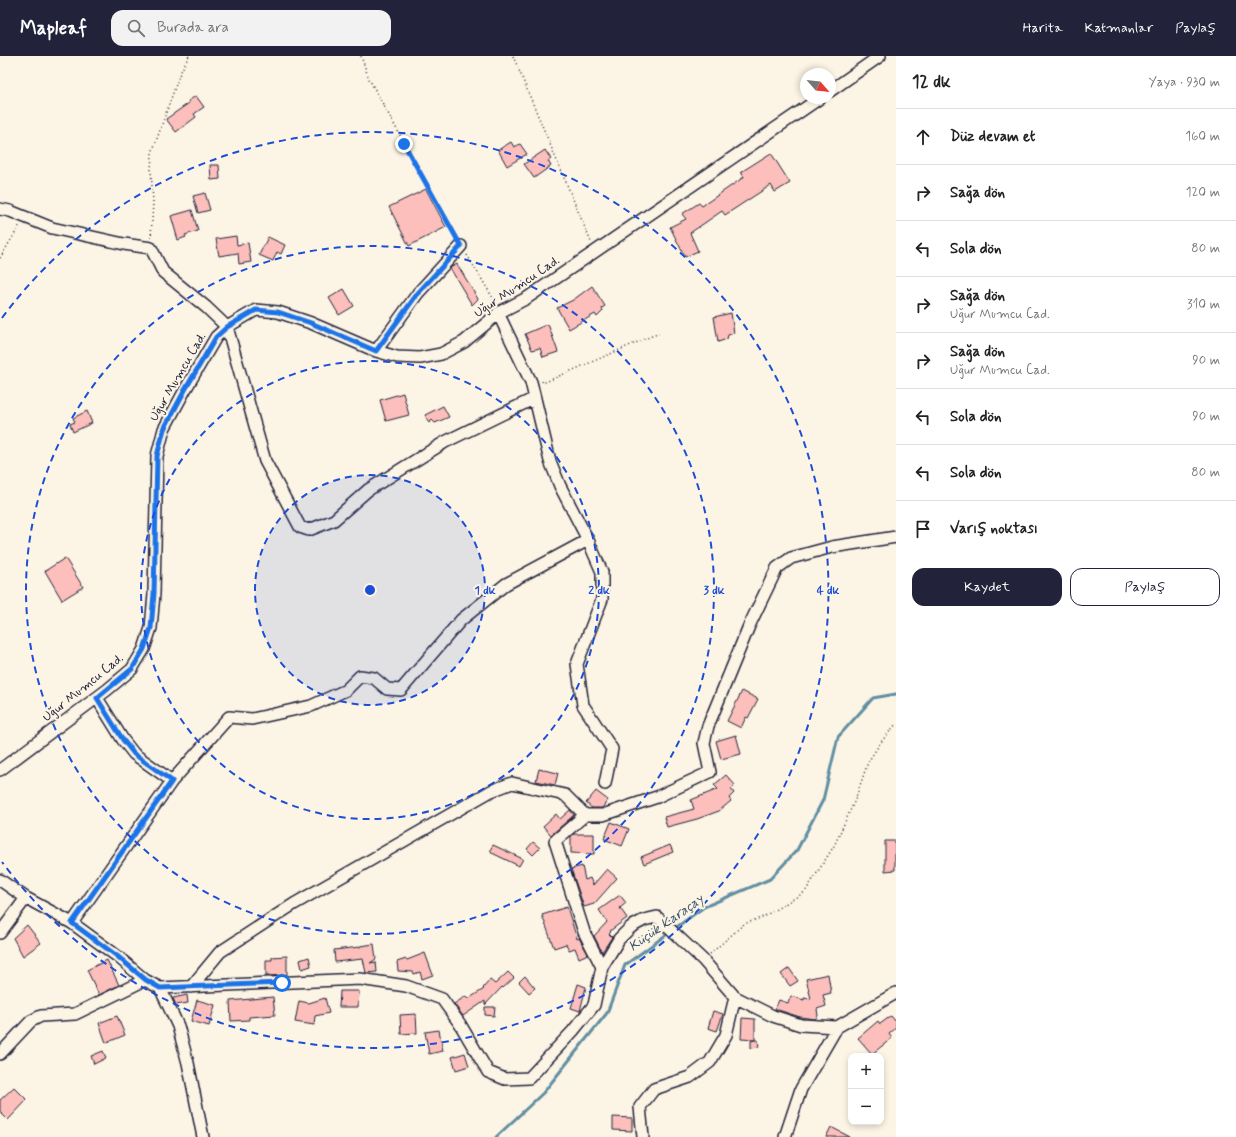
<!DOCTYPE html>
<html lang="tr">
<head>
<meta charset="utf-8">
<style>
  :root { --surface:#fff; --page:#f2f2f2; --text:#222; --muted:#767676; --line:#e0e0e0; --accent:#22223b }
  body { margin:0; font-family:Mynerve,sans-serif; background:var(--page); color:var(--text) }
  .controls { position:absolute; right:12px; bottom:12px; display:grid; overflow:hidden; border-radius:8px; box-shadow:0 2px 6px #0003 }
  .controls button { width:36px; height:36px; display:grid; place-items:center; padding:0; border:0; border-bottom:1px solid var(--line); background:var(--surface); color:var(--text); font:20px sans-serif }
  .compass { position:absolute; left:800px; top:12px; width:36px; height:36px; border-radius:50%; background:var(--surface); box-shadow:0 2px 6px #0003; rotate:117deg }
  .stop { position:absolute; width:12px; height:12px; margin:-9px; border:3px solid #1a73e8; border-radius:50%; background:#fff }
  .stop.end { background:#1a73e8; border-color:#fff; box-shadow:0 1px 4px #0008 }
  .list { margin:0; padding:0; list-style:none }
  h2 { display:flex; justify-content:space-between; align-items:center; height:52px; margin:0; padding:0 16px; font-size:17px }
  h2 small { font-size:13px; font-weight:400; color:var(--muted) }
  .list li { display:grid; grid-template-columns:26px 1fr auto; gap:12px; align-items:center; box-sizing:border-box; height:56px; padding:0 16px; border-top:1px solid var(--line) }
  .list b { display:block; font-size:15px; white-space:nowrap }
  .list p { margin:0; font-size:13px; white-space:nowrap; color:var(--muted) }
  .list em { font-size:13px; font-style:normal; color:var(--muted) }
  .actions { display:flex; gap:8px; padding:12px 16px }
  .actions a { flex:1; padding:9px 0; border:1px solid var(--accent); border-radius:12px; text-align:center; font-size:14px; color:var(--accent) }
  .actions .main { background:var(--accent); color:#fff }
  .icon { flex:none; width:22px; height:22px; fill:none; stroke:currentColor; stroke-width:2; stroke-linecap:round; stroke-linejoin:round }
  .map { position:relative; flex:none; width:896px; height:1081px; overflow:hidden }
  header { display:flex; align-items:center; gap:24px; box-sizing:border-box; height:56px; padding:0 20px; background:var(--accent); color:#fff }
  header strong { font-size:19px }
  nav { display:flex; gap:22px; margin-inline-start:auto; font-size:14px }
  .search { width:280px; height:36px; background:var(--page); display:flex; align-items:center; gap:10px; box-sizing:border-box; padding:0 14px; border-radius:12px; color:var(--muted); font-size:15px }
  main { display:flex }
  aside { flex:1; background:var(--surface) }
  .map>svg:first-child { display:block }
</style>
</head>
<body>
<header>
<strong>Mapleaf</strong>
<div class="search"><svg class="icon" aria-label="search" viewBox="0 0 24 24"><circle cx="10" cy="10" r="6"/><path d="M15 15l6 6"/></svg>Burada ara</div>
<nav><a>Harita</a><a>Katmanlar</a><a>Paylaş</a></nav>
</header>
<main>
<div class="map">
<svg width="896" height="1081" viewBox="0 0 896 1081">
  <rect width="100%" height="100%" fill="#fcf5e5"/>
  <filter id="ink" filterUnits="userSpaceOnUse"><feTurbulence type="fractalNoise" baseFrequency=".025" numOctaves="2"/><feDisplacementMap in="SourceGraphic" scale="8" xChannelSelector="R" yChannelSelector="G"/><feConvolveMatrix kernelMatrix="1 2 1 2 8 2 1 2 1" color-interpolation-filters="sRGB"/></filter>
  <g filter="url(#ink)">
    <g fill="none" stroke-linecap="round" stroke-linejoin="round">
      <path stroke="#608ea2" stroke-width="3" d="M496,1081l47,-44 64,-80 18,-48 79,-58 66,-28 27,-29 26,-50 15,-63 35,-39 23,-4"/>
    </g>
    <path fill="#fcbfbb" stroke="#22223b" d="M196,40l8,11 -10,7 2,3 -20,15 -10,-13 23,-16 -1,-2z
      M511,86l3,5 6,-3 7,10 -20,12 -9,-16z
      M545,94l6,9 -3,2 3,5 -17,12 -10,-14z
      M771,97l19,30 -15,9 -4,-7 -46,30 -3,-4 -32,22 8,18 -13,6 -15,-30 16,-8 -4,-5 17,-11 3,3 42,-29 -3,-5z
      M210,109h9l1,14 -9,1z
      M426,133l20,38 -37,19 -20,-39z
      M205,137l5,17 -12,3 -5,-17z
      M192,154l6,21 -13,4 1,2 -8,3 -7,-24z
      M236,180l1,9 11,-2 3,19 -12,2 -1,-11 -19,3 -3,-17z
      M268,181l17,8 -4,9 -4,-2 -4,9 -14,-6z
      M457,208l21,35 -6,6 -22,-37z
      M592,230l13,20 -3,2 1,3 -6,6 -2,-3 -26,15 -12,-21 16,-8z
      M344,233l10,17 -15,9 -10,-17z
      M731,257l3,20 -6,2 -1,4 -9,3 -4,-25z
      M548,268l10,28 -15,5 -3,-9 -8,2 -7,-16z
      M403,337l6,22 -23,6 -6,-21z
      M443,350l6,11 -14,6 -3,-3 -3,3 -4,-8z
      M87,355l5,12 -19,9 -3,-8 5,-2 -2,-4z
      M65,502l18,29 -21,13 -17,-29z
      M742,635l16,8 -10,19 -2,-1 -5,11 -14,-7z
      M736,679l5,19 -20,5 -5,-18z
      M539,713l19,4 -3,12 -19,-4z
      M726,719l9,10 -4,4 3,4 -5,5 2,3 -12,10 -22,8 -30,8 -3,-10 30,-8 -3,-9 27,-11 -4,-4z
      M596,735l12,9 -6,8h-10l-6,-5z
      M570,754l4,5 -23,20 -8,-9 13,-12 4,5z
      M611,766l18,7 -7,17 -18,-7z
      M574,778h20v20l-23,-1v-17z
      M885,785h10v29l-10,1z
      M533,786l7,6 -7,7 -6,-6z
      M493,789l30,14 -4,7 -27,-13v-1l-2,-2z
      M670,789l3,7 -29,12 -3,-7z
      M582,810l3,14 5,-2 3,7 14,-16 10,9 -23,26 -10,3 -13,-38z
      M620,839l6,8 -6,5 7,10 -17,13 1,1 -2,2 3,3 -10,15 -8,-16 13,-14 -8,-12z
      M567,851l10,32 2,-1 9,16 -9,4 -4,-10 -6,2 -3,-6 -12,4 -12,-33z
      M27,869l14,18 -18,13 -10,-18z
      M374,888l2,15 -6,4 6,-1 1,10 -11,1 -3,-14 -28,3 -1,-12 26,-3v-1z
      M425,897l8,22 -11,4 -2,-7 -6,2 -1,-2 -15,-1 -1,-9 9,-3 1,1z
      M287,900v19l-21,1v-16h6v-3z
      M309,901l2,9 -9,3 -2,-9z
      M107,904l12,25 -20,10 -12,-25z
      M789,912l9,13 -8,5 -9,-12z
      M508,916l6,6 -11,10 -1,-1 -17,18v-4l-22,15 -9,-12 12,-8 2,3 16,-10 -1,-1 7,-8 5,4z
      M828,918l3,19 -8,2 3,11 -9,3 1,7 -3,3 -15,-2 -25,-8 4,-9 9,3 3,-7 13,4v-2l7,1 -5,-20z
      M525,920l10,12 -6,5 -10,-11z
      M578,928l8,3 -6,24 -9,-3z
      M340,935h19l-1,16h-19z
      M187,939l1,8 -12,2 -3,-7z
      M273,941l2,18 -26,2v3l-18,1 -1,-20z
      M325,942l4,15 -14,3 -1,9 -19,-3 4,-21 10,2z
      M197,944l18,5 -6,21 -18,-5z
      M485,951h10l-1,9 -9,-1z
      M713,955l10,3 -6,17 -9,-3z
      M416,958l1,19 -16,1 -1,-19z
      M117,960l8,19 -19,8 -7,-20z
      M891,960l5,6v6l-7,6 3,4 -20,16 -14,-16 20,-17 2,3z
      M742,962l13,1v21h3l1,7 -8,1v-7l4,-1 -14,-1z
      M439,974l4,21 -14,3 -4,-22z
      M103,995l3,7 -12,6 -3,-8z
      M465,997l4,13 -13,4 -4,-13z
      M14,1031l13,13 -19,20 -8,-8v-12z
      M613,1061l19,1v13l-19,-1z
      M831,1071l19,10h-24z"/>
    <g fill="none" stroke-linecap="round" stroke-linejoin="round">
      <g stroke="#22223b" stroke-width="14">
        <path id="minor" d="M830,35l50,-35
          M0,153l10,2 42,17 72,16 27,4 12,24 43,35 21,20 38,134 35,66 9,3 25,-10 34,-30 77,-48 90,-44
          M498,257l33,69 19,79 10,25 28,54 14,32v27l-25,65 6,41 29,44 -7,35
          M376,295l42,-58 43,-47
          M97,642l26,42 11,14 38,27
          M0,714l107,-80 25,-21 12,-20 7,-21 3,-34 3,-138 7,-27 21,-39 31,-53 11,-10 29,-17 22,2 33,11 65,28 21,6 23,1 21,-4 23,-12 36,-30 27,-14 293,-200
          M0,824l26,18 46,25 45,33 28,24 15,8 200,-9 46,7 36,13 18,25 28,48 17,7 24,-1 44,-47 21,-26 8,-38 17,-28 12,-12 13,-7 13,-3 46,43 32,37 38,19 28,9 36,2 59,-34
          M72,867l100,-142 57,-64 23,2 59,-13 35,-16 14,-14 14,2 13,11 14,1 60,-70 45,-36 82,-44
          M0,877l26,-35
          M602,911l-18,-35 -29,-91 30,-26h18l54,-18 53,-25 -6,-29 4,-17 41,-100 28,-58 14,-10 41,-11 64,-10
          M191,931l29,-35 74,-48 197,-113 21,-8 53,12 20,20
          M160,932l18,38 10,37 15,74
          M0,998l31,-33 10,-5 34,-2 70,-34
          M643,1081l-3,-30 14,-18 36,-12 20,-15 16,-27 9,-38
          M785,1081l16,-48 36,-62"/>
      </g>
      <path stroke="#22223b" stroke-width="1.5" stroke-dasharray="1 3" stroke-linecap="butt" d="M361,0l8,23 87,157
        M513,0l78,186
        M151,182l2,-36 -2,-32 1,-17 28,-80 9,-17
        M467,199l29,48
        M0,202l20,-33
        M542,325l1,2 111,-48 5,-1
        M710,898l34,-30 19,-7 42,-25 29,-46 21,-46 13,-38 13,-20 15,-18"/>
      <use href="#minor" stroke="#fcf5e5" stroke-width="11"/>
    </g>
  </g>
  <g fill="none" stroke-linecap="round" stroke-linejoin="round" filter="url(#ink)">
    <path stroke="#1a73e8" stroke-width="5" d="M282,927l-122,5 -14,-8 -29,-24 -45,-33 100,-142 -38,-27 -11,-14 -26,-42 35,-29 12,-20 7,-21 3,-34 3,-138 7,-27 21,-39 31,-53 11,-10 29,-17 22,2 33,11 65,28 42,-58 43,-47 -57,-102"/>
  </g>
  <circle cx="370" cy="534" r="115" fill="#1d4ed8" fill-opacity=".12"/>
  <g fill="none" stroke="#1d4ed8" stroke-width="2" stroke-dasharray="7 5">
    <circle cx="370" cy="534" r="115"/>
    <circle cx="370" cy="534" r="229"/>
    <circle cx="370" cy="534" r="344"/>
    <path d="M2 262A458 458 0 1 1 2 806"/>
  </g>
  <g text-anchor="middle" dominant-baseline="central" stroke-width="4" stroke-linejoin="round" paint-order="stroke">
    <g font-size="13" fill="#22223b" stroke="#fcf5e5">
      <text transform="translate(517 231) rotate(-34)">Uğur Mumcu Cad.</text>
      <text transform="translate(178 321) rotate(-60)">Uğur Mumcu Cad.</text>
      <text transform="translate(83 632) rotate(-39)">Uğur Mumcu Cad.</text>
    </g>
    <g font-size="14" font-style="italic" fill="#41586f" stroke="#fcf5e5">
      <text transform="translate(666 867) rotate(-35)">Küçük Karaçay</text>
    </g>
  </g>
  <circle cx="370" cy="534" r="6" fill="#1d4ed8" stroke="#fcf5e5" stroke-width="2"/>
  <g font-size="12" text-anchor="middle" font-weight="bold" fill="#1d4ed8" stroke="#fcf5e5" stroke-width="4" stroke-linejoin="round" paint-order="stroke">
    <text x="485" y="538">1 dk</text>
    <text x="599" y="538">2 dk</text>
    <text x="714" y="538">3 dk</text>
    <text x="828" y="538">4 dk</text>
  </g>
</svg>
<div class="controls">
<button>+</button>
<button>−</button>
</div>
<svg class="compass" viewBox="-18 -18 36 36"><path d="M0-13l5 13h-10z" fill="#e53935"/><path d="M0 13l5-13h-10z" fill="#767676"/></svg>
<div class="stop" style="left:282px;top:927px"></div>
<div class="stop end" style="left:404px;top:88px"></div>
</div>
<aside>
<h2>12 dk<small>Yaya · 930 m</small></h2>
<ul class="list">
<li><svg class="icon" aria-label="ahead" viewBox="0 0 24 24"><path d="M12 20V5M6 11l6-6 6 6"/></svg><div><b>Düz devam et</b></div><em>160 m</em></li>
<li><svg class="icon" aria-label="right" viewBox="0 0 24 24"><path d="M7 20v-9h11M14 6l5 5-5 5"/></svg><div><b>Sağa dön</b></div><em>120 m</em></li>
<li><svg class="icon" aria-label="left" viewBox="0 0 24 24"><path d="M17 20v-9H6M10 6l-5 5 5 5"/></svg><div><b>Sola dön</b></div><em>80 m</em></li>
<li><svg class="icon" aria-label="right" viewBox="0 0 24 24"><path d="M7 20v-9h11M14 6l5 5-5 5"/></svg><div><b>Sağa dön</b><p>Uğur Mumcu Cad.</p></div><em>310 m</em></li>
<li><svg class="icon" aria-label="right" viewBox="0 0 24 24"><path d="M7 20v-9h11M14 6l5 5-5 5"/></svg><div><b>Sağa dön</b><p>Uğur Mumcu Cad.</p></div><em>90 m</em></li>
<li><svg class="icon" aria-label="left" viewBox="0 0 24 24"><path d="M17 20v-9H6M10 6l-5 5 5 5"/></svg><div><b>Sola dön</b></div><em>90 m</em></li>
<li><svg class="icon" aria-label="left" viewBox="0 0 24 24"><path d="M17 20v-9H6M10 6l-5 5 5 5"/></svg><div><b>Sola dön</b></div><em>80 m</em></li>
<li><svg class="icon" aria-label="arrive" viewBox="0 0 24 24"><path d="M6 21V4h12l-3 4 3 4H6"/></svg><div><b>Varış noktası</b></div></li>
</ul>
<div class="actions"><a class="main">Kaydet</a><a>Paylaş</a></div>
</aside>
</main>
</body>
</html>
